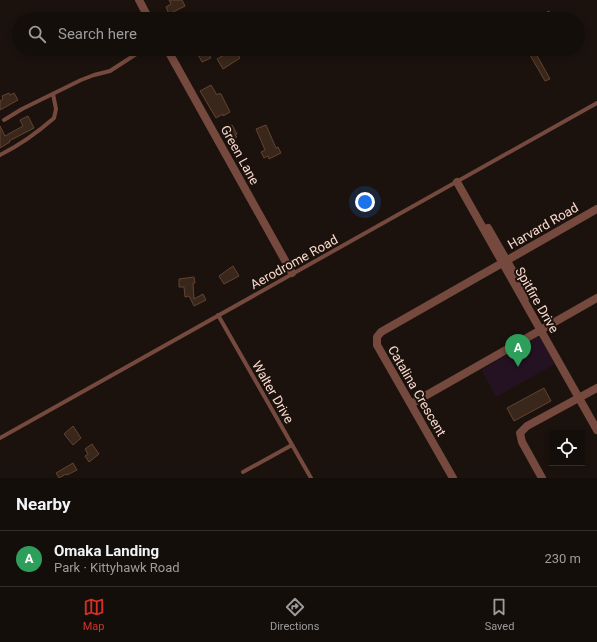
<!DOCTYPE html>
<html lang="en">
<head>
<meta charset="utf-8">
<style>
  :root { --surface:#140e0a; --page:#211c18; --text:#f1f3f6; --muted:#9d9c9c; --line:#332e2b; --accent:#d93025 }
  body { margin:0; font-family:Roboto,sans-serif; background:var(--page); color:var(--text) }
  .controls { position:absolute; right:12px; bottom:12px; display:grid; overflow:hidden; border-radius:0px; box-shadow:0 2px 6px #0003 }
  .controls button { width:36px; height:36px; display:grid; place-items:center; padding:0; border:0; border-bottom:1px solid var(--line); background:var(--surface); color:var(--text); font:20px sans-serif }
  .you { position:absolute; left:365px; top:202px; width:14px; height:14px; margin:-10px; border:3px solid #fff; border-radius:50%; background:#1a73e8; box-shadow:0 0 0 6px #1a73e833 }
  .badge { display:grid; place-items:center; width:26px; height:26px; border-radius:50%; background:var(--accent); color:#fff; font-size:13px; font-weight:700 }
  .pin { position:absolute; translate:-50% -33px; filter:drop-shadow(0 1px 2px #0008) }
  .pin::after { content:''; position:absolute; top:21px; width:14px; height:12px; background:inherit; clip-path:polygon(0 0,100% 0,50% 100%) }
  .list { margin:0; padding:0; list-style:none }
  h2 { display:flex; justify-content:space-between; align-items:center; height:52px; margin:0; padding:0 16px; font-size:17px }
  h2 small { font-size:13px; font-weight:400; color:var(--muted) }
  .list li { display:grid; grid-template-columns:26px 1fr auto; gap:12px; align-items:center; box-sizing:border-box; height:56px; padding:0 16px; border-top:1px solid var(--line) }
  .list b { display:block; font-size:15px; white-space:nowrap }
  .list p { margin:0; font-size:13px; white-space:nowrap; color:var(--muted) }
  .list em { font-size:13px; font-style:normal; color:var(--muted) }
  .icon { flex:none; width:22px; height:22px; fill:none; stroke:currentColor; stroke-width:2; stroke-linecap:round; stroke-linejoin:round }
  .map { position:relative; flex:none; width:597px; height:478px; overflow:hidden }
  .search { position:absolute; background:var(--surface); box-shadow:0 2px 6px #0003; left:12px; right:12px; top:12px; height:44px; display:flex; align-items:center; gap:10px; box-sizing:border-box; padding:0 14px; border-radius:22px; color:var(--muted); font-size:15px }
  .sheet { height:108px; background:var(--surface) }
  nav { display:flex; justify-content:space-around; align-items:center; box-sizing:border-box; height:56px; border-top:1px solid var(--line); background:var(--surface); font-size:11px; color:var(--muted) }
  nav a { display:grid; justify-items:center; gap:2px }
  nav .on { color:var(--accent) }
  .map>svg:first-child { display:block }
</style>
</head>
<body>
<div class="map">
<svg width="597" height="478" viewBox="0 0 597 478">
  <rect width="100%" height="100%" fill="#1b120d"/>
  <path fill="#241121" d="M539,336l16,28 -59,33 -15,-27z"/>
  <path fill="#3a271b" stroke="#634330" d="M169,0h13l3,6 -16,8 -3,-7 5,-3z
    M549,11l4,8h-9l-2,-4z
    M195,49h11l5,9 -9,4z
    M235,49l5,9 -17,11 -6,-10z
    M535,52l15,27 -5,2 -15,-26z
    M211,85l6,10 2,-2v1h2l9,18 -7,4v-2l-7,4 -16,-27z
    M9,93l1,2 4,-2 4,7 -18,10v-9l3,-2 -1,-3z
    M28,116l6,12 -25,13 1,1 -10,6v-22l5,10 18,-10 -3,-6z
    M229,124l1,2 2,-1 5,9 -2,1 2,2 -9,5 -7,-13z
    M266,125l10,23 2,-1 3,6 -12,6 -1,-3 -4,2 -3,-6 4,-2 -9,-21z
    M233,266l6,10 -15,8 -5,-8z
    M194,277l1,6h-2l1,16 9,-5 3,6 -12,6 -5,-10 -4,1 -1,-10h-5v-8z
    M544,388l7,13 -37,20 -7,-13z
    M73,426l8,12 -8,7 -9,-11z
    M92,444l7,10 -10,8 -4,-6 3,-2 -3,-5z
    M73,463l4,7 -10,5 -1,-1 -7,4 -3,-5z"/>
  <g fill="none" stroke-linecap="round" stroke-linejoin="round">
    <path stroke="#75493d" stroke-width="4" d="M4,120l18,-11 59,-29 13,-5 16,-4 34,-22
      M0,155c20,-10 38,-23 54,-37l2,-9 -3,-15
      M218,315l93,163
      M0,438l597,-335
      M243,472l49,-27"/>
    <path stroke="#75493d" stroke-width="8" d="M139,0l10,19
      M167,49l125,224
      M457,182l140,248
      M488,228l39,68
      M411,404l186,-106
      M453,478l-76,-133v-8l4,-5 216,-123
      M542,478l-20,-36 -2,-9 7,-7 70,-38"/>
  </g>
  <g text-anchor="middle" dominant-baseline="central" stroke-width="4" stroke-linejoin="round" paint-order="stroke">
    <g font-size="13" fill="#f9d9cd" stroke="#1b120d">
      <text transform="translate(240 155) rotate(61)">Green Lane</text>
      <text transform="translate(543 226) rotate(-30)">Harvard Road</text>
      <text transform="translate(294 262) rotate(-29)">Aerodrome Road</text>
      <text transform="translate(537 300) rotate(60)">Spitfire Drive</text>
      <text transform="translate(417 391) rotate(60)">Catalina Crescent</text>
      <text transform="translate(273 392) rotate(60)">Walter Drive</text>
    </g>
  </g>
</svg>
<div class="controls">
<button><svg class="icon" aria-label="locate" viewBox="0 0 24 24"><circle cx="12" cy="12" r="6"/><path d="M12 2v4M12 18v4M2 12h4M18 12h4"/></svg></button>
</div>
<div class="you"></div>
<div class="pin badge" style="left:518px;top:367px;background:#2e9e5b">A</div>
<div class="search"><svg class="icon" aria-label="search" viewBox="0 0 24 24"><circle cx="10" cy="10" r="6"/><path d="M15 15l6 6"/></svg>Search here</div>
</div>
<section class="sheet">
<h2>Nearby<small></small></h2>
<ul class="list">
<li><span class="badge" style="background:#2e9e5b">A</span><div><b>Omaka Landing</b><p>Park · Kittyhawk Road</p></div><em>230 m</em></li>
</ul>
</section>
<nav>
<a class="on"><svg class="icon" aria-label="map" viewBox="0 0 24 24"><path d="M3 6l6-2 6 2 6-2v14l-6 2-6-2-6 2zM9 4v14M15 6v14"/></svg>Map</a>
<a><svg class="icon" aria-label="directions" viewBox="0 0 24 24"><path d="M12 3l9 9-9 9-9-9zM9 14v-3h6M13 9l2 2-2 2"/></svg>Directions</a>
<a><svg class="icon" aria-label="saved" viewBox="0 0 24 24"><path d="M7 4h10v16l-5-4-5 4z"/></svg>Saved</a>
</nav>
</body>
</html>
